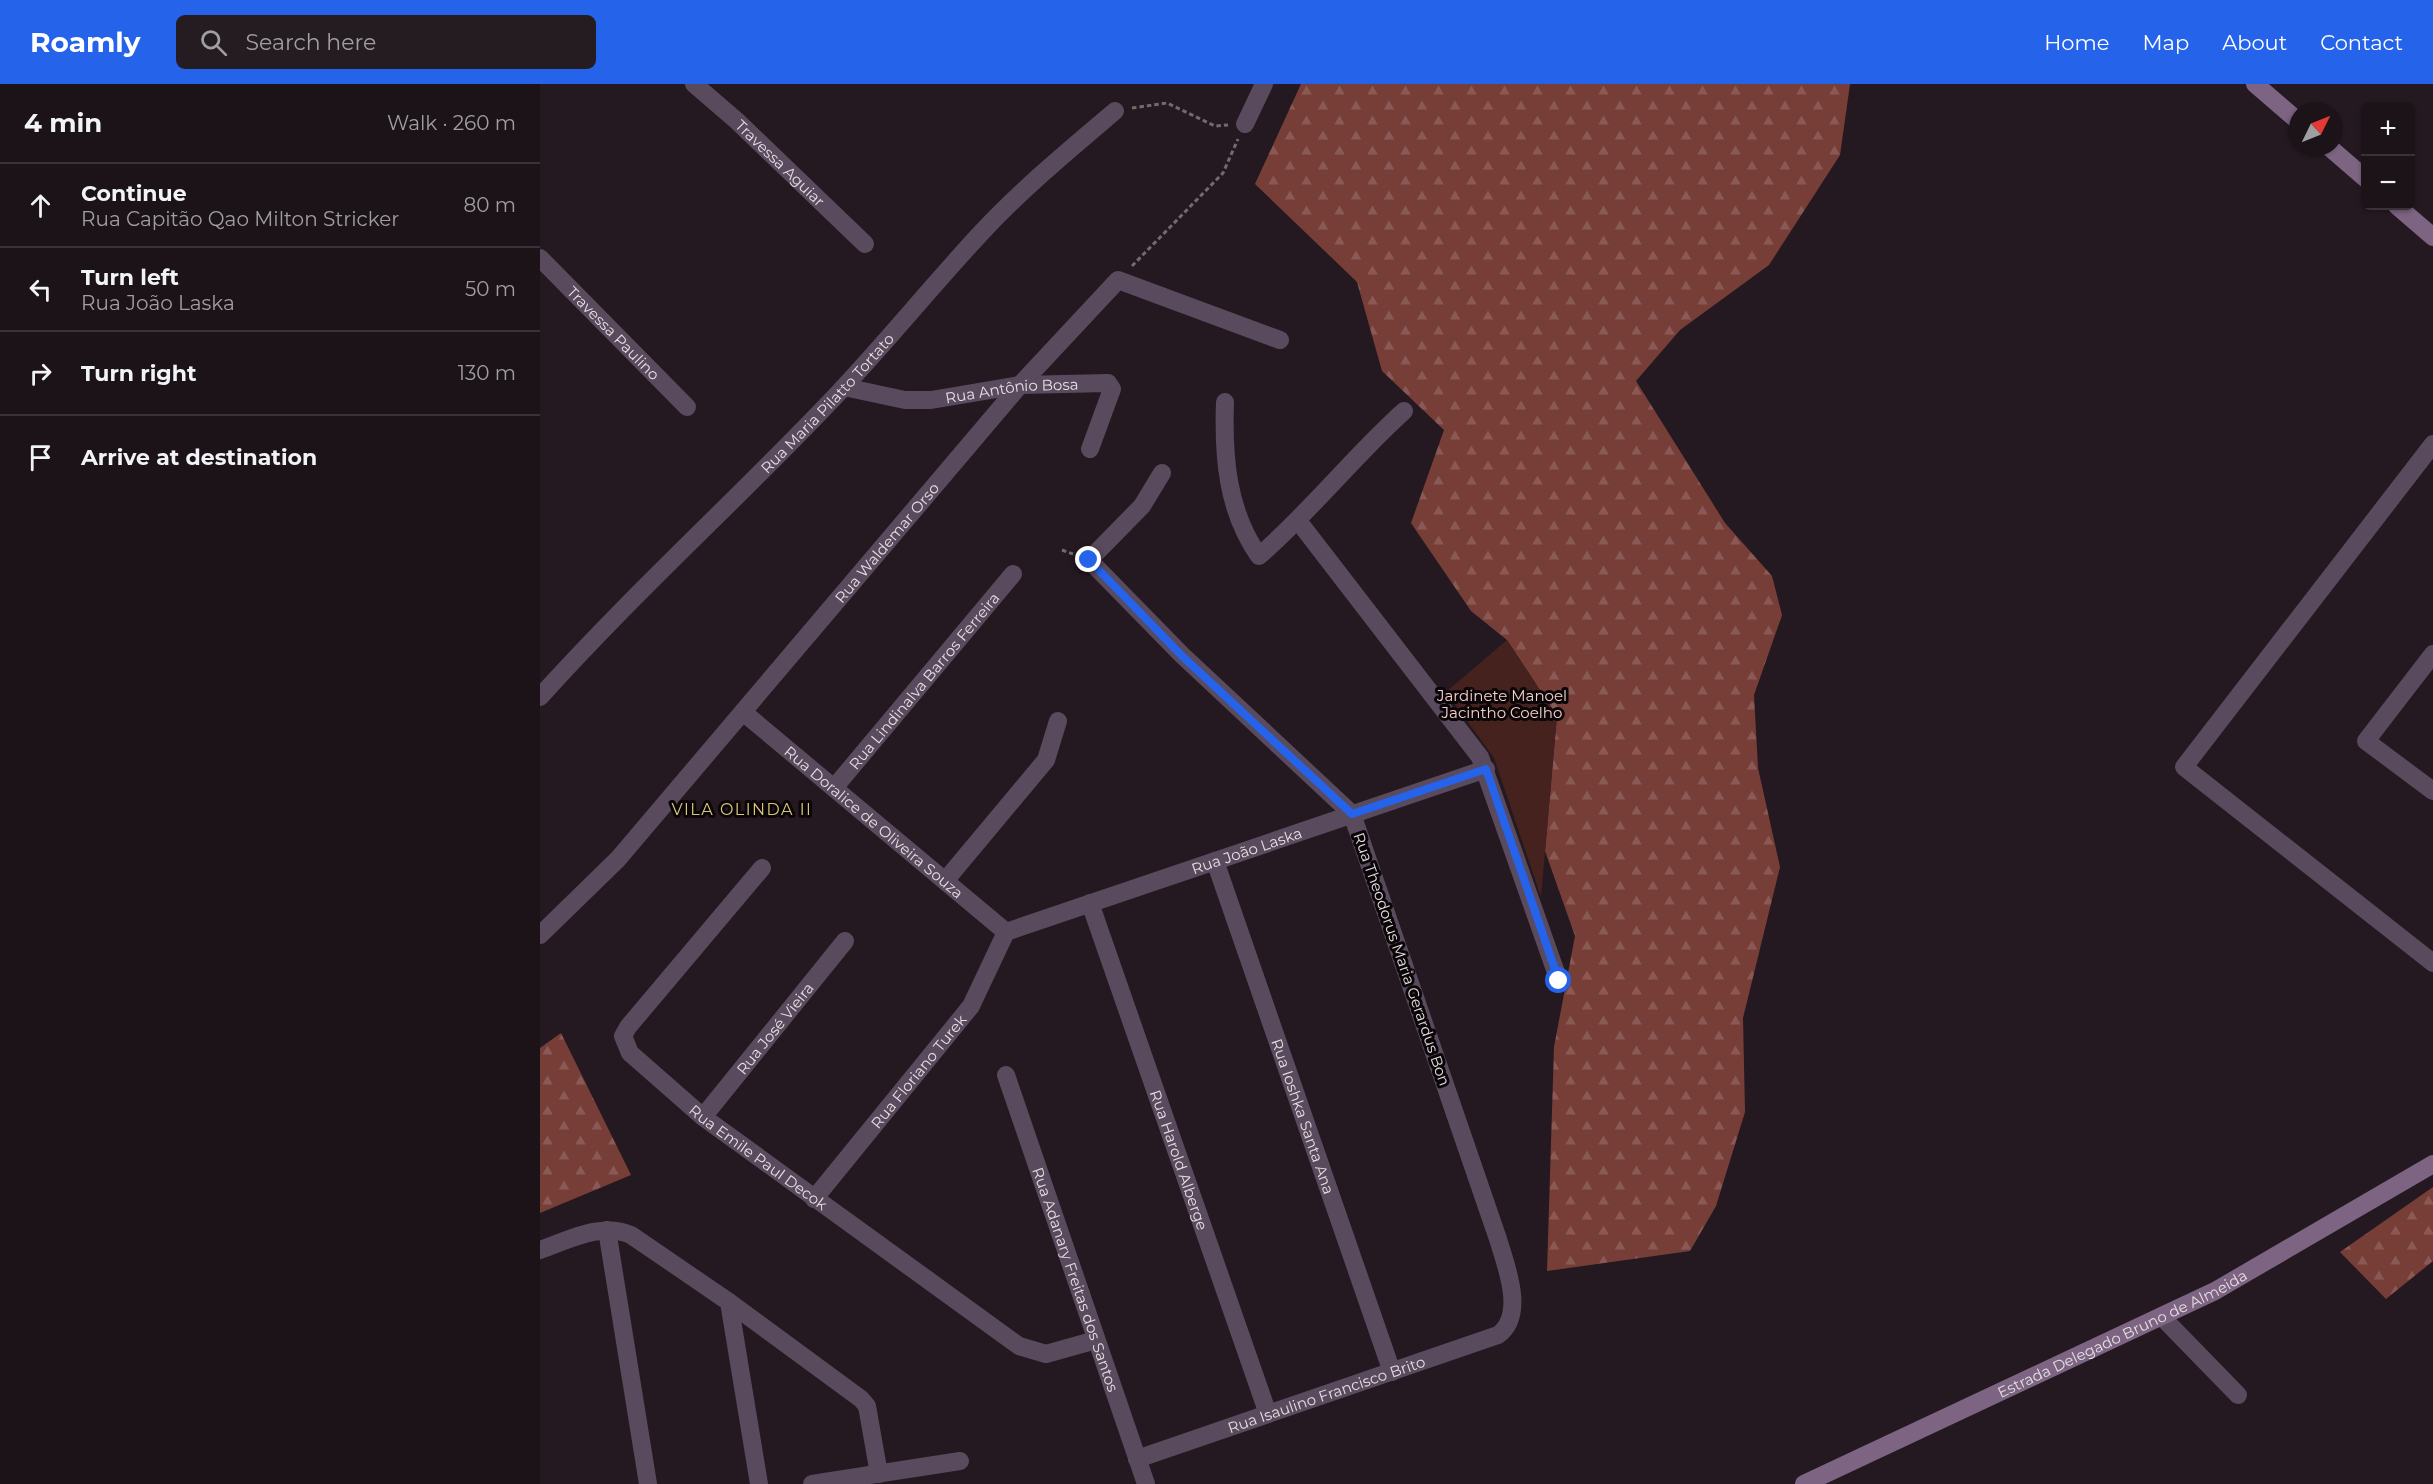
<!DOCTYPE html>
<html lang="en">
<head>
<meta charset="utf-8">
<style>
  :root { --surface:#1b1318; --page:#241c21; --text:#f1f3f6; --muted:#a09ea2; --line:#393237; --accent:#2563eb }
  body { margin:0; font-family:Montserrat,sans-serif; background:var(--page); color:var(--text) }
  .controls { position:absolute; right:18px; top:18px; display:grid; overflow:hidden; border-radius:9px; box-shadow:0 2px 4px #0004 }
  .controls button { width:54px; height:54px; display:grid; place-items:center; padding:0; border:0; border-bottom:2px solid var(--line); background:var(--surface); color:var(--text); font:30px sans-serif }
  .compass { position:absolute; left:1749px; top:18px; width:54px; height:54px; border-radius:50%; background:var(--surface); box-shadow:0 2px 4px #0004; rotate:47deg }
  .stop { position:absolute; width:18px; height:18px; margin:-14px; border:4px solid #2563eb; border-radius:50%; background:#fff }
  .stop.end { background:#2563eb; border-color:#fff; box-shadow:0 2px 6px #0008 }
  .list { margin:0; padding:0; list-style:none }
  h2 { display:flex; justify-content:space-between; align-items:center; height:78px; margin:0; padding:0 24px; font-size:26px }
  h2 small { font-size:20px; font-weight:400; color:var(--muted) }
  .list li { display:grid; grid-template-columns:39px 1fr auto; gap:18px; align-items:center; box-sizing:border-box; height:84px; padding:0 24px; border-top:2px solid var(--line) }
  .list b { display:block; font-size:22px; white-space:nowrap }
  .list p { margin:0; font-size:20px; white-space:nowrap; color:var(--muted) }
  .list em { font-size:20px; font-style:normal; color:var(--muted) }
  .icon { flex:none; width:33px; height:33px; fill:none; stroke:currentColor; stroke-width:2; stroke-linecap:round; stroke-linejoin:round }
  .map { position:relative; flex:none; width:1893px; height:1400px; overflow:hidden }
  header { display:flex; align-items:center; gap:36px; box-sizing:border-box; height:84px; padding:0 30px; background:var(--accent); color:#fff }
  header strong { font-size:28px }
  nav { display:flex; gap:33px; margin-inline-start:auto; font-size:21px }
  .search { width:420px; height:54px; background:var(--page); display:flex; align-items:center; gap:15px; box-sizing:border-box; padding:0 21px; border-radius:9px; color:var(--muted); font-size:22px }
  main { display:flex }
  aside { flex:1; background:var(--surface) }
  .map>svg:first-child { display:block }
</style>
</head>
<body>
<header>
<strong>Roamly</strong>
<div class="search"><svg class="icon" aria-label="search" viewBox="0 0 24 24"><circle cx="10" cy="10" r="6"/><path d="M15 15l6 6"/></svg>Search here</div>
<nav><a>Home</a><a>Map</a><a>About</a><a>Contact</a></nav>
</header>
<main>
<aside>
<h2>4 min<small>Walk · 260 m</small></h2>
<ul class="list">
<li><svg class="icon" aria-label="ahead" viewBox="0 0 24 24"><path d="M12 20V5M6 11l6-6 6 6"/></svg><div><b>Continue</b><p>Rua Capitão Qao Milton Stricker</p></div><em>80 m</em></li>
<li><svg class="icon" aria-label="left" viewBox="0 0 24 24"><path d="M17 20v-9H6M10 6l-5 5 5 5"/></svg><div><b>Turn left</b><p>Rua João Laska</p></div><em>50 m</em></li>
<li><svg class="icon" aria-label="right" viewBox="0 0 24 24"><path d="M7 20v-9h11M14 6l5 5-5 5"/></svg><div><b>Turn right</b></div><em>130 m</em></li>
<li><svg class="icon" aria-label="arrive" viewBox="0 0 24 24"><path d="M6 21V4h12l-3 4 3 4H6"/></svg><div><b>Arrive at destination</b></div></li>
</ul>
</aside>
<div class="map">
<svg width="1893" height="1400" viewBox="0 0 1893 1400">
  <defs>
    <pattern id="forest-firs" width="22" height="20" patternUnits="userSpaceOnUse" patternTransform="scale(1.5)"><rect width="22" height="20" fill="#773e38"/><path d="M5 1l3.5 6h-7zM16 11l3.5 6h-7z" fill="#8a5955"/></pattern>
  </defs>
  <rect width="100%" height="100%" fill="#241920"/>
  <path fill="url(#forest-firs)" d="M761,0h549l-10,71 -71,110 -89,65 -44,51 89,142 47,53 10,39 -28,80 4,73 22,99 -37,151 2,94 -29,94 -26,45 -143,20 7,-224 21,-111 -30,-85 12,-135 -50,-76 -36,-29 -60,-88 33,-93 -62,-59 -25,-89 -102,-98z
    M21,949l70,142 -91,38v-165z
    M1893,1103v74l-47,38 -46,-47z"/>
  <path fill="#45221e" d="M967,556l50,76 -16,181 -47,-139 -48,-66z"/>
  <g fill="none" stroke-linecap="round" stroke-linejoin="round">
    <path stroke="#73696f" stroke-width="3" stroke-dasharray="4.5 3" stroke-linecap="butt" d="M592,24l35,-5 48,23 13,-1
      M592,182l91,-93 15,-34
      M522,466l11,4"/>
    <g stroke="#5a4a5d" stroke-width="18">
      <path id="s1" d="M154,0l43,37 128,123"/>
      <path d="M705,40l19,-40"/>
      <path id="s2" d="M0,174l147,149"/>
      <path id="s3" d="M304,303l61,13h26l89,-15 88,-2 4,6 -22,60"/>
      <path d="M685,318c-2,54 2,109 34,154 52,-45 94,-99 145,-145"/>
      <path d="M1893,360l-249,323 249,196"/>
      <path d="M759,438l181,235 79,224"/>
      <path d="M1893,570l-67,87 67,50"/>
      <path id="s4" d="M0,613c91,-101 192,-193 286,-291 54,-56 102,-116 155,-173 41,-44 88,-83 134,-122"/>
      <path id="s5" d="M203,628l263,220"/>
      <path id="s6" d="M294,704l179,-214"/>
      <path id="s7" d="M675,777l177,511"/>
      <path id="s8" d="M222,784l-134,159 -5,9 7,17 73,64 316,229 27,8 50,-14"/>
      <path d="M405,797l101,-121 12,-39"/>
      <path id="s9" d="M550,819l178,511"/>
      <path id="s10" d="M466,848l480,-163"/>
      <path id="s11" d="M0,851l78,-76 402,-474 98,-105 162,60"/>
      <path id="s12" d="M466,991l140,409"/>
      <path id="s13" d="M163,1033l142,-176"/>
      <path id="s14" d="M274,1115l157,-193 35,-74"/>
      <path d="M67,1146l41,254"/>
      <path d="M0,1166c29,-10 61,-28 91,-15l98,67 132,97 6,7 12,68"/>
      <path d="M189,1218l30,182"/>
      <path d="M1622,1233l76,78"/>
      <path id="s15" d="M597,1375l361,-124c28,-20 8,-69 0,-96l-146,-425 -170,-159 -93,-95 53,-54 20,-33"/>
      <path d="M272,1400l148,-23"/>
    </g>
    <g stroke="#7c6482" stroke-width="18">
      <path d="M1715,0l43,37"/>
      <path d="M1789,63l37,32"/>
      <path d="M1857,122l36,31"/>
      <path id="s16" d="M1264,1400l411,-193 218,-127"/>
    </g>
  </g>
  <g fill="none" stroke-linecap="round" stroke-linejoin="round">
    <path stroke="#2563eb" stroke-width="8" d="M549,476l93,96 170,158 134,-45 73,212"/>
  </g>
  <g text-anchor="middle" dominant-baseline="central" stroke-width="6" stroke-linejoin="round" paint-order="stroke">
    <g font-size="15" fill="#e6dee3" stroke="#0a0608">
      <text stroke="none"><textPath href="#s1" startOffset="117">Travessa Aguiar</textPath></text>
      <text stroke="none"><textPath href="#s2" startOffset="105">Travessa Paulino</textPath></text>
      <text stroke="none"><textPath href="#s3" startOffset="170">Rua Antônio Bosa</textPath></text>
      <text stroke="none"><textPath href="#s4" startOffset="411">Rua Maria Pilatto Tortato</textPath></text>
      <text stroke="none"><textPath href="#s11" startOffset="524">Rua Waldemar Orso</textPath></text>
      <text stroke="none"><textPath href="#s6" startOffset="140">Rua Lindinalva Barros Ferreira</textPath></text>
      <text stroke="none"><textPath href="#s5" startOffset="171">Rua Doralice de Oliveira Souza</textPath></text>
      <text stroke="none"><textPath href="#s10" startOffset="254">Rua João Laska</textPath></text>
      <text transform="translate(862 875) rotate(71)">Rua Theodorus Maria Gerardus Bon</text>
      <text stroke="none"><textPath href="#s13" startOffset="114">Rua José Vieira</textPath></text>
      <text stroke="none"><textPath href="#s14" startOffset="165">Rua Floriano Turek</textPath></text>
      <text stroke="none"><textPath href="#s7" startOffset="270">Rua Ioshka Santa Ana</textPath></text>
      <text stroke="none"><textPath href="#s8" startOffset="402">Rua Emile Paul Decok</textPath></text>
      <text stroke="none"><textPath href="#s9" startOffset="272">Rua Harold Alberge</textPath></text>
      <text stroke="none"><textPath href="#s12" startOffset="216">Rua Adanary Freitas dos Santos</textPath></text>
      <text stroke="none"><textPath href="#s16" startOffset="352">Estrada Delegado Bruno de Almeida</textPath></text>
      <text stroke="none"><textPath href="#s15" startOffset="200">Rua Isaulino Francisco Brito</textPath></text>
    </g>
    <g font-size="15" fill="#f6d0ca" stroke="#0a0608">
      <text x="962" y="611">Jardinete Manoel<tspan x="962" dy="17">Jacintho Coelho</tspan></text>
    </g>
    <g font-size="16" letter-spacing="1.5" fill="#dcc87b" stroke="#0a0608">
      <text x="202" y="725">VILA OLINDA II</text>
    </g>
  </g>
</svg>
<div class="controls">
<button>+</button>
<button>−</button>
</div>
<svg class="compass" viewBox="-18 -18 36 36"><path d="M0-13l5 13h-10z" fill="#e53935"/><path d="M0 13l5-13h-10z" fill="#a09ea2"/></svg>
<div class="stop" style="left:1019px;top:897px"></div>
<div class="stop end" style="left:549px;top:476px"></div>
</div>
</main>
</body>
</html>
